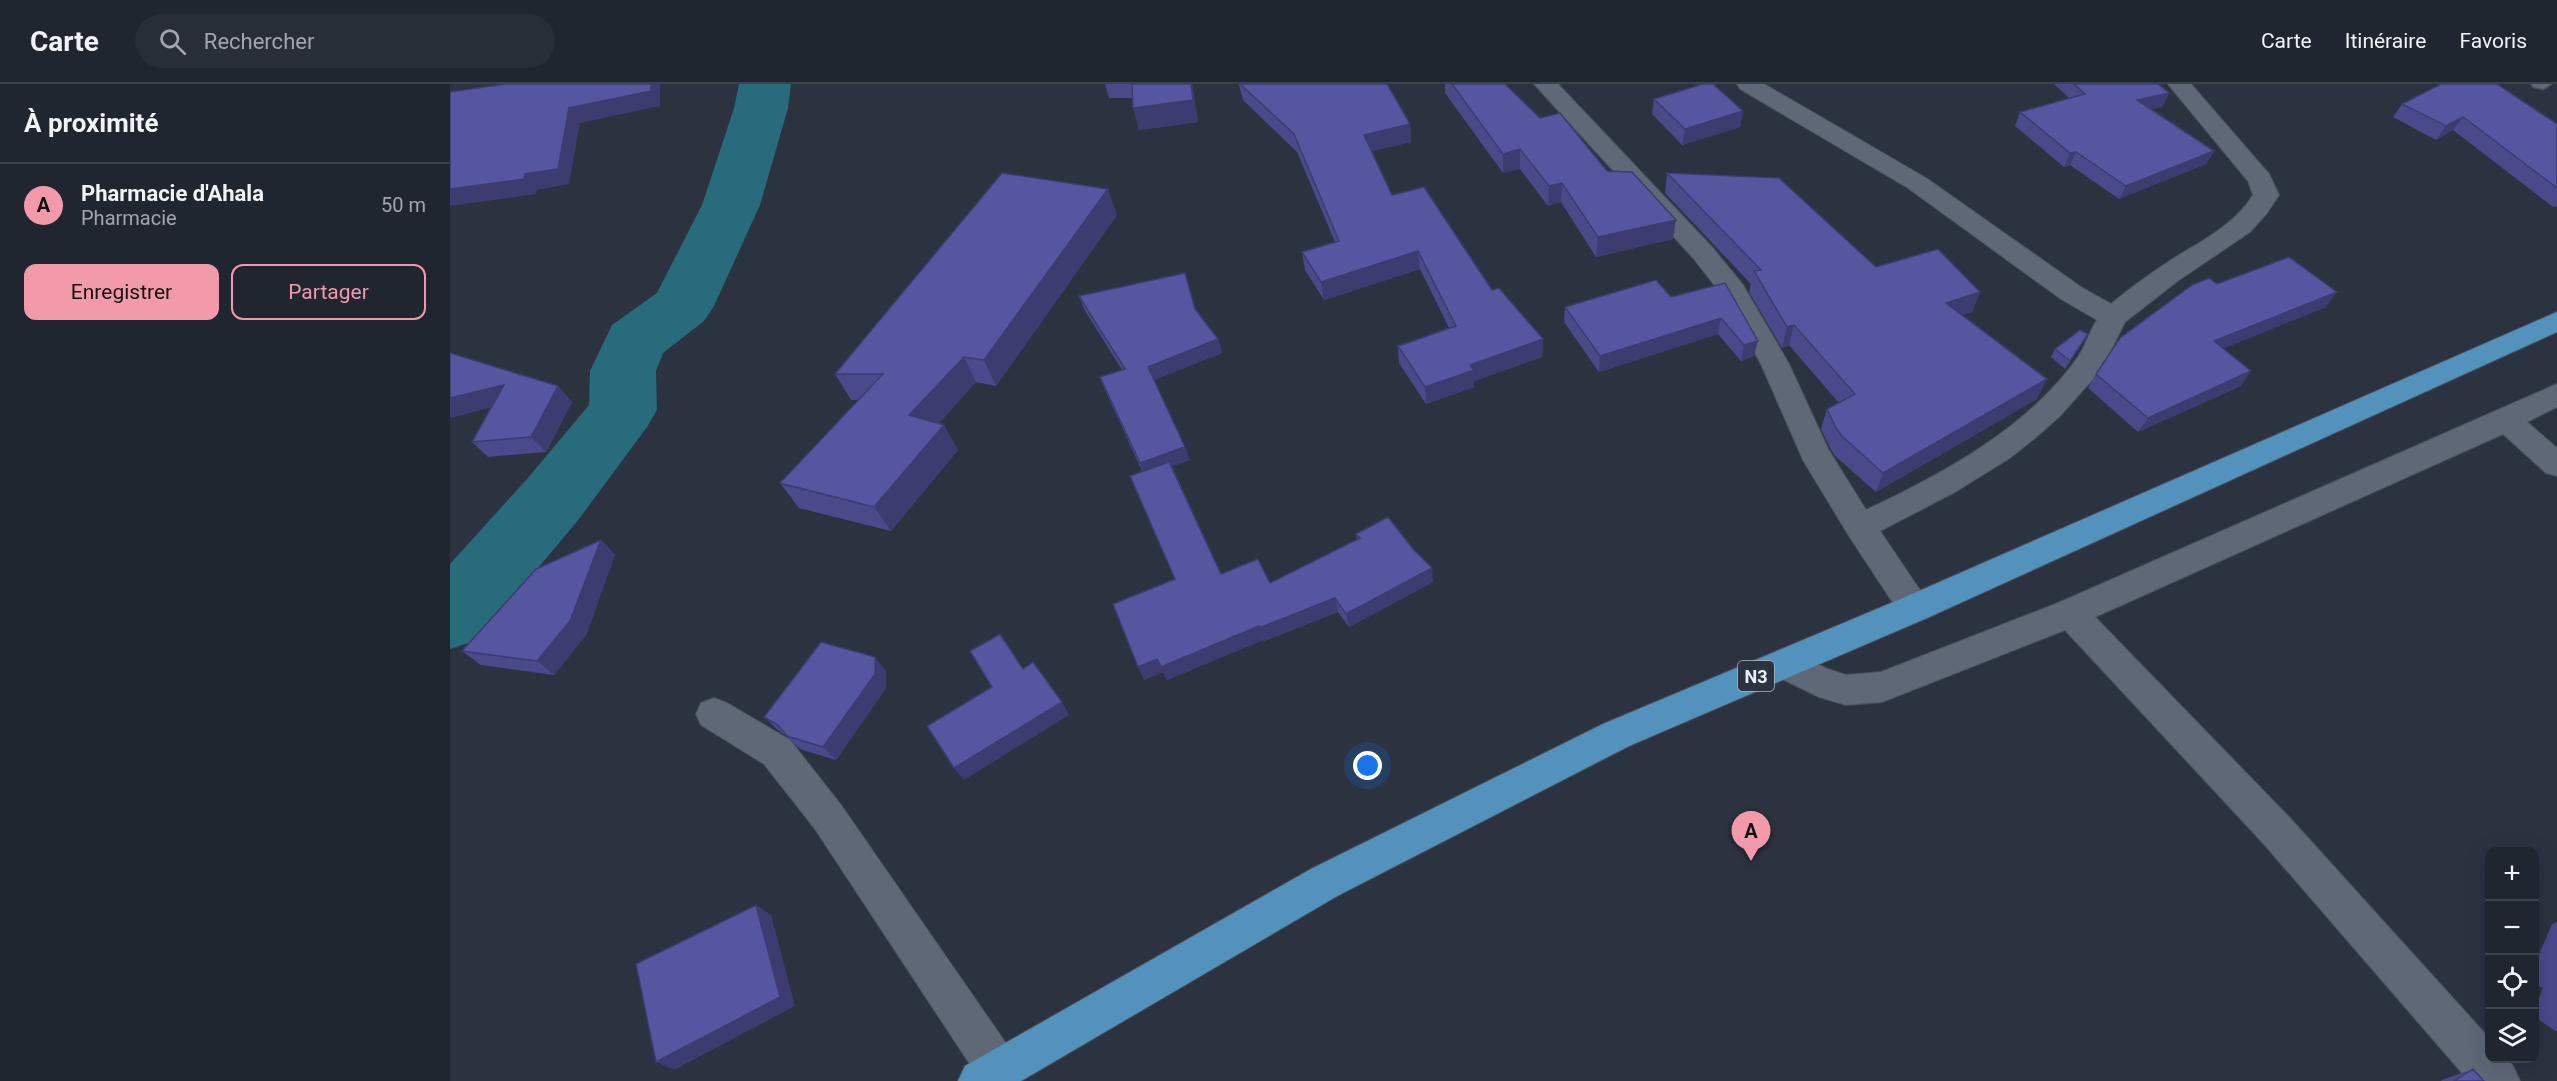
<!DOCTYPE html>
<html lang="fr">
<head>
<meta charset="utf-8">
<style>
  :root { --surface:#202630; --page:#282e38; --text:#f1f3f6; --muted:#a2a5ab; --line:#3d434c; --accent:#f39aaa }
  body { margin:0; font-family:Roboto,sans-serif; background:var(--page); color:var(--text) }
  .controls { position:absolute; right:18px; bottom:18px; display:grid; overflow:hidden; border-radius:12px; box-shadow:0 6px 24px #0002 }
  .controls button { width:54px; height:54px; display:grid; place-items:center; padding:0; border:0; border-bottom:2px solid var(--line); background:var(--surface); color:var(--text); font:30px sans-serif }
  .you { position:absolute; left:918px; top:682px; width:21px; height:21px; margin:-15px; border:4px solid #fff; border-radius:50%; background:#1a73e8; box-shadow:0 0 0 9px #1a73e833 }
  .badge { display:grid; place-items:center; width:39px; height:39px; border-radius:50%; background:var(--accent); color:#111; font-size:20px; font-weight:700 }
  .pin { position:absolute; translate:-50% -50px; filter:drop-shadow(0 2px 3px #0008) }
  .pin::after { content:''; position:absolute; top:32px; width:21px; height:18px; background:inherit; clip-path:polygon(0 0,100% 0,50% 100%) }
  .list { margin:0; padding:0; list-style:none }
  h2 { display:flex; justify-content:space-between; align-items:center; height:78px; margin:0; padding:0 24px; font-size:26px }
  h2 small { font-size:20px; font-weight:400; color:var(--muted) }
  .list li { display:grid; grid-template-columns:39px 1fr auto; gap:18px; align-items:center; box-sizing:border-box; height:84px; padding:0 24px; border-top:2px solid var(--line) }
  .list b { display:block; font-size:22px; white-space:nowrap }
  .list p { margin:0; font-size:20px; white-space:nowrap; color:var(--muted) }
  .list em { font-size:20px; font-style:normal; color:var(--muted) }
  .actions { display:flex; gap:12px; padding:18px 24px }
  .actions a { flex:1; padding:14px 0; border:2px solid var(--accent); border-radius:12px; text-align:center; font-size:21px; color:var(--accent) }
  .actions .main { background:var(--accent); color:#111 }
  .icon { flex:none; width:33px; height:33px; fill:none; stroke:currentColor; stroke-width:2; stroke-linecap:round; stroke-linejoin:round }
  .map { position:relative; flex:none; width:2107px; height:997px; overflow:hidden }
  header { display:flex; align-items:center; gap:36px; box-sizing:border-box; height:84px; padding:0 30px; background:var(--surface); border-bottom:2px solid var(--line) }
  header strong { font-size:28px }
  nav { display:flex; gap:33px; margin-inline-start:auto; font-size:21px }
  .search { width:420px; height:54px; background:var(--page); display:flex; align-items:center; gap:15px; box-sizing:border-box; padding:0 21px; border-radius:33px; color:var(--muted); font-size:22px }
  main { display:flex }
  aside { flex:1; background:var(--surface) }
  .map>svg:first-child { display:block }
</style>
</head>
<body>
<header>
<strong>Carte</strong>
<div class="search"><svg class="icon" aria-label="search" viewBox="0 0 24 24"><circle cx="10" cy="10" r="6"/><path d="M15 15l6 6"/></svg>Rechercher</div>
<nav><a>Carte</a><a>Itinéraire</a><a>Favoris</a></nav>
</header>
<main>
<aside>
<h2>À proximité<small></small></h2>
<ul class="list">
<li><span class="badge">A</span><div><b>Pharmacie d'Ahala</b><p>Pharmacie</p></div><em>50 m</em></li>
</ul>
<div class="actions"><a class="main">Enregistrer</a><a>Partager</a></div>
</aside>
<div class="map">
<svg width="2107" height="997" viewBox="0 0 2107 997">
  <rect width="100%" height="100%" fill="#2b3340"/>
  <g fill="none" stroke-linecap="round" stroke-linejoin="round">
    <path fill="#286b7b" fill-rule="evenodd" d="M289,0h52l-3,24 -28,97 -46,101 -10,15 -41,32 -7,18 1,39 -10,17 -68,92 -101,121 -28,9v-85l77,-85 62,-74 1,-34 22,-46 45,-32 45,-88 32,-97z"/>
    <g stroke="#4b515d" stroke-width="3">
      <path id="service" d="M2081,0h20l-8,5 -9,-2z"/>
    </g>
    <g stroke="#4b515d" stroke-width="2">
      <path id="minor" d="M1084,0h24l154,163 31,38 46,79 39,85 38,61c77,-36 162,-82 212,-153 8,-12 11,-25 19,-37l-36,-21 -153,-111 -168,-99 -3,-5h27l162,94 155,109 30,17c19,-16 39,-30 60,-44 30,-19 63,-34 82,-65l-5,-14 -80,-97h23l78,90 10,21 -12,18 -17,19 -71,48 -54,42 -15,30 -18,28 -33,37 -24,21 -25,20 -55,34 -75,39 52,77 -5,10 -12,4 -12,-4 -54,-82 -46,-76 -42,-96 -39,-69 -28,-36z
        M2107,300v23l-30,15 30,26v28l-11,-3 -43,-39 -408,183 194,200 201,222v19h17l6,8 7,15h-51l-206,-238 -198,-213 -183,72 -36,3 -27,-8 -47,-23 -5,-10 5,-10 12,-5 44,20 18,6 35,-3 177,-69z
        M264,614l13,5 63,37 51,65 173,250 7,15 -5,11h-35l-166,-252 -51,-65 -63,-39 -5,-11 5,-11z"/>
    </g>
    <g stroke="#4b515d" stroke-width="2">
      <path id="trunk" d="M2107,228v20l-630,286 -298,128 -290,149 -318,186h-63l7,-15 346,-197 292,-145 300,-126z"/>
    </g>
    <use href="#service" fill="#5f6877" fill-rule="evenodd"/>
    <use href="#minor" fill="#5f6877" fill-rule="evenodd"/>
    <use href="#trunk" fill="#5292bc" fill-rule="evenodd"/>
  </g>
  <path fill="#4a498a" d="M655,0h87l6,38 -59,8 -6,-32h-24z
    M789,0h148l23,40 1,18 -40,9 21,44 151,144 -1,18 -68,24v6l-48,17 -27,-41 -1,-17 51,-18 -29,-59 -96,31 -19,-30 -3,-18 33,-10 -38,-90 -54,-52z
    M995,0h60l35,34 67,53 66,68 -77,18 -35,-55 -13,4 -28,-37 -17,4 -58,-80z
    M1604,0h104l11,9 -7,14 -11,2 63,42 -8,13 -87,35 -49,-34 -6,2 -49,-41 5,-14 49,-14z
    M1204,15l89,12 -3,16 -58,18 -30,-31z
    M1952,20l155,20v82l-4,1 -100,-77 -17,10 -43,-23z
    M1217,89l209,94 104,25 -8,20 -10,3 75,84 -161,93 -41,-36 -5,-8 -9,-19 6,-20 12,-6 -50,-58 -7,3 -33,-56 2,-8 -86,-91z
    M667,131l-121,171 -20,-4 -37,41 19,27 -67,81 -92,-23 -19,-25 79,-83h-8l-16,-26z
    M1275,199l29,73 -13,5 -23,-27 -119,38 -35,-50 1,-15 106,-10z
    M1767,200l109,23 -103,41 18,38 -103,46 -50,-44 8,-14z
    M629,212l116,13 23,30 4,14 -68,27 31,67 5,13 -18,6 49,108 49,9 87,-44 -1,-5 77,48 -84,45 -11,-15 -74,29 -1,-1 -96,40 -4,-8 -19,8 31,-101 -45,-103 12,-5 -37,-81 -5,-13 22,-7 -38,-61z
    M1638,250l-23,35 -14,-12 4,-8z
    M108,302l14,16 -26,50 -58,5 -16,-15 19,-35 -41,11z
    M151,456l14,15 -29,80 -32,40 -73,-10 -19,-14z
    M436,587v17l-50,72 -36,-11 -15,-14 -7,-5 -14,-13z
    M2107,838v110l-22,-15v-9l8,-20 -8,-5v-19l17,-40z
    M2023,985l11,12h-43l1,-1z"/>
  <path fill="#3c3c70" d="M201,0h9v22l-80,17 -11,61 -32,6 -1,4 -86,12v-17l75,-15 44,-66z
    M741,0h1l6,38 -59,8 -6,-22z
    M1719,9l-7,14 -31,7 6,-14z
    M1293,27l-3,16 -58,18 3,-16z
    M2013,33l-10,13 -17,10 10,-14z
    M960,40l1,18 -45,11 -2,-18z
    M1070,65v20l-17,4v-19z
    M1764,67l-8,13 -87,35 7,-13z
    M1626,68l-6,13 -6,2 6,-14z
    M1112,99l-1,19 -13,4 1,-20z
    M658,105l9,26 -121,171 -12,-26z
    M1226,136l-3,19 -77,18 2,-20z
    M968,167l2,18 -96,31 -3,-18z
    M1530,208l-8,20 -34,11 8,-20z
    M1887,208l-11,15 -121,49 9,-15z
    M1271,234l-3,16 -119,38 1,-16z
    M1344,241l-5,20 -7,3 5,-21z
    M768,255l4,14 -70,28 -4,-14z
    M1093,255l-1,18 -68,24v6l-48,17 -1,-17 45,-22z
    M1308,257l-4,15 -13,5 3,-16z
    M514,273l12,25 -52,58 -15,-25z
    M1801,287l-10,15 -103,46 10,-14z
    M1597,295l-10,20 -161,93 7,-19z
    M54,301l15,15 -69,18v-20z
    M108,302l14,16 -26,50 -15,-15z
    M494,341l14,25 -67,81 -17,-24z
    M735,363l5,13 -45,16 -5,-13z
    M151,456l14,15 -29,80 -32,40 -17,-14z
    M982,484l1,14 -84,45 -3,-13z
    M885,514l3,14 -74,29 -5,-13z
    M809,542l4,14 -96,40 -4,-8 -19,8 -6,-13 19,-8z
    M425,573l11,14v17l-50,72 -13,-13z
    M612,618l7,13 -105,65 -10,-12z
    M306,821l15,10 24,91 -121,64 -18,-8z"/>
  <path fill="#5655a0" stroke="#3c3c70" stroke-width="1.5" d="M55,0h146v7l-82,17 -11,61 -33,5 -1,5 -74,10v-97z
    M682,0h59l2,16 -60,8z
    M790,0h147l23,40 -46,11 28,60 32,-8 68,103 7,-2 44,51 -73,26 4,5 -49,17 -27,-41 58,-20 -38,-75 -97,31 -19,-30 37,-11 -45,-107z
    M1002,0h53l35,34 20,-5 47,58 25,1 44,48 -78,17 -36,-54 -13,3 -29,-37 -17,5z
    M1253,0h10l30,27 -58,18 -31,-30z
    M1624,0h84l11,9 -32,7 77,51 -88,35 -50,-34 -6,1 -50,-41 65,-18z
    M1991,0h56l60,40v64l-94,-71 -17,9 -44,-22z
    M552,89l106,16 -124,171 -20,-3 -55,58 35,10 -70,82 -94,-24 103,-109h-48z
    M1217,89l112,5 97,89 62,-18 42,43 -34,11 101,76 -164,94 -41,-37 -6,-8 -9,-19 28,-15 -61,-69 -7,2 -33,-56 7,-1z
    M1839,173l48,35 -123,49 37,30 -103,47 -52,-44 24,-36 72,-53 17,-7 8,6z
    M735,189l10,36 23,30 -70,28 37,80 -45,16 -40,-86 25,-8 -46,-73z
    M1206,196l15,17 54,-14 33,58 -14,4 -23,-27 -121,38 -35,-49z
    M1630,246l8,4 -18,27 -15,-12z
    M0,269l108,33 -27,51 -59,5 32,-57 -54,13z
    M719,378l52,112 37,-15 12,24 90,-45 -4,-4 32,-17 25,32 19,19 -86,46 -11,-16 -76,30v-2l-98,41 -4,-8 -19,8 -25,-63 62,-25 -45,-103z
    M151,456l-31,81 -33,40 -75,-10 74,-82z
    M550,550l23,35 10,-7 29,40 -108,66 -27,-42 65,-39 -22,-36z
    M371,558l54,15v17l-52,73 -36,-11 -9,-11 -14,-8z
    M306,821l24,92 -124,65 -20,-98z
    M2023,985l11,12h-30z"/>
  <g text-anchor="middle" dominant-baseline="central" stroke-width="4.5" stroke-linejoin="round" paint-order="stroke">
    <rect fill="#2b3340" stroke="#b1b7c1" stroke-width="1.5" x="1288" y="577" width="36" height="30" rx="4.5"/>
    <g font-size="18" font-weight="bold" fill="#eaeff8">
      <text x="1306" y="592">N3</text>
    </g>
  </g>
</svg>
<div class="controls">
<button>+</button>
<button>−</button>
<button><svg class="icon" aria-label="locate" viewBox="0 0 24 24"><circle cx="12" cy="12" r="6"/><path d="M12 2v4M12 18v4M2 12h4M18 12h4"/></svg></button>
<button><svg class="icon" aria-label="layers" viewBox="0 0 24 24"><path d="M12 4l9 5-9 5-9-5zM3 14l9 5 9-5"/></svg></button>
</div>
<div class="you"></div>
<div class="pin badge" style="left:1301px;top:777px">A</div>
</div>
</main>
</body>
</html>
